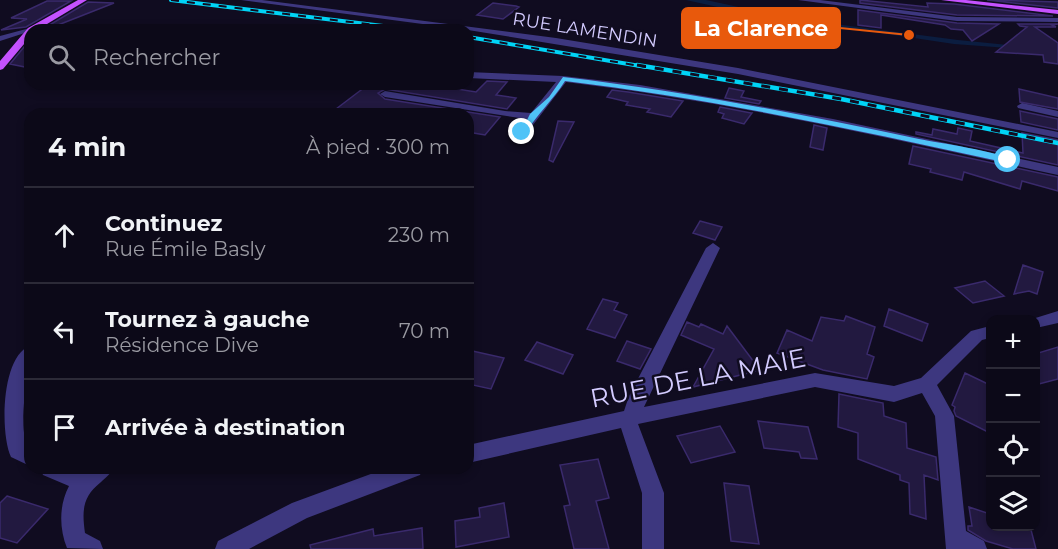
<!DOCTYPE html>
<html lang="fr">
<head>
<meta charset="utf-8">
<style>
  :root { --surface:#0c0918; --page:#151221; --text:#f1f3f6; --muted:#9a9aa2; --line:#2c2a37 }
  body { margin:0; font-family:Montserrat,sans-serif; background:var(--page); color:var(--text) }
  .controls { position:absolute; right:18px; bottom:18px; display:grid; overflow:hidden; border-radius:12px; box-shadow:0 3px 9px #0003 }
  .controls button { width:54px; height:54px; display:grid; place-items:center; padding:0; border:0; border-bottom:2px solid var(--line); background:var(--surface); color:var(--text); font:30px sans-serif }
  .stop { position:absolute; width:18px; height:18px; margin:-14px; border:4px solid #4fc3f7; border-radius:50%; background:#fff }
  .stop.end { background:#4fc3f7; border-color:#fff; box-shadow:0 2px 6px #0008 }
  .list { margin:0; padding:0; list-style:none }
  h2 { display:flex; justify-content:space-between; align-items:center; height:78px; margin:0; padding:0 24px; font-size:26px }
  h2 small { font-size:20px; font-weight:400; color:var(--muted) }
  .list li { display:grid; grid-template-columns:39px 1fr auto; gap:18px; align-items:center; box-sizing:border-box; height:96px; padding:0 24px; border-top:2px solid var(--line) }
  .list b { display:block; font-size:22px; white-space:nowrap }
  .list p { margin:0; font-size:20px; white-space:nowrap; color:var(--muted) }
  .list em { font-size:20px; font-style:normal; color:var(--muted) }
  .icon { flex:none; width:33px; height:33px; fill:none; stroke:currentColor; stroke-width:2; stroke-linecap:round; stroke-linejoin:round }
  .map { position:relative; flex:none; width:1058px; height:549px; overflow:hidden }
  .search { position:absolute; background:var(--surface); box-shadow:0 3px 9px #0003; left:24px; top:24px; width:450px; height:66px; display:flex; align-items:center; gap:15px; box-sizing:border-box; padding:0 21px; border-radius:18px; color:var(--muted); font-size:22px }
  .panel { position:absolute; background:var(--surface); box-shadow:0 3px 9px #0003; left:24px; top:108px; width:450px; height:366px; border-radius:18px }
  .map>svg:first-child { display:block }
</style>
</head>
<body>
<div class="map">
<svg width="1058" height="549" viewBox="0 0 1058 549">
  <rect width="100%" height="100%" fill="#100c20"/>
  <path fill="#0b1d40" d="M686,0h20l83,18 169,22 50,5 50,-3v6h-50l-54,-4 -100,-15 -59,-5z"/>
  <path fill="#221940" stroke="#3a2a6c" stroke-width="1.5" d="M860,0l68,7 -1,-4 27,1 99,12 -96,-1 -97,-12z
    M987,0l71,2v6z
    M47,1h24l-45,26 -25,3 26,-11 -16,-1z
    M88,2l26,1 -61,24 1,3h-13z
    M493,3l23,3 3,1 -16,12 -26,-4z
    M858,10l99,13 42,1 -27,17 -9,-11 -12,-1 -6,-4 -64,-10v13l-23,-3z
    M1018,24h40l-6,1 4,2h-21l23,16v21l-14,-2 -1,-7 -47,-3 31,-25 -7,-1z
    M30,41v27l-20,-4 14,-17z
    M487,81l20,1 -11,13 20,3 -9,11 -122,-20 -7,4 7,6 115,18 -15,18 -17,-3v-18h-106l-26,-5 33,-25h56l51,8z
    M729,88l15,3 -3,6 20,4 -2,3 -34,-6z
    M1019,89l39,9v11l-38,-7z
    M612,90l16,2 55,9 -12,16 -24,-5 3,-3 -24,-4 2,-3 -21,-5z
    M720,107l31,6h1l-8,11 -22,-6 2,-4 -6,-2z
    M1020,111l38,8v11l-37,-8z
    M558,121l16,1 -21,40 -4,-2z
    M814,125l13,3 -4,22 -13,-3z
    M958,128l14,3 -2,10 53,12 -1,-20 36,7v25l-142,-31v-2l16,3 1,-6 24,5z
    M913,146l145,31v14l-36,-10 -2,8 -56,-17 -2,8 -32,-8 1,-3 -22,-5z
    M700,221l22,6 -7,13 -22,-7z
    M1023,265l20,7 -6,22 -8,-3 -15,3z
    M985,281l19,15 -31,7 -18,-15z
    M603,299l15,4 -4,7 13,5 -12,23 -28,-9z
    M889,309l39,15 -6,17 -38,-15z
    M846,316l29,11 -8,27 7,3 -7,22 -44,-9 -46,-17 10,-23 25,11 9,-24 23,4z
    M687,322l12,5 2,-3 22,10 4,-8 33,44 -67,17 21,-38 -33,-14z
    M627,341l24,8 -11,20 -23,-8z
    M537,342l36,13 -10,19 -38,-14z
    M1058,347v32l-23,6v-31z
    M468,350l36,8 -13,31 -23,-5z
    M965,373l25,12v48l-34,-17 -2,-5 1,-4 -3,-2z
    M839,394l44,9 1,13 22,7 1,25 29,9 2,23 -14,-5 2,44 -16,-5 -1,-31 -9,-3v-5l-42,-16v-26l-20,-6z
    M758,421l50,6 9,32 -16,-1 -2,-6 -35,-4z
    M720,426l15,26 -44,11 -14,-27z
    M598,459l11,39 -13,3 13,48h-35l-10,-43 6,-1 -10,-40z
    M724,483l25,3 10,58 -28,-3z
    M7,496l41,13 -31,34 -17,-5v-35z
    M504,503l5,34 -53,10 -1,-26 25,-4 -1,-9z
    M969,507l21,7v12h40l6,23h-23l-27,-8 -18,-11v-4h4z
    M422,528l1,21h-112l-1,-4 63,-16 1,7z"/>
  <g fill="none" stroke-linecap="round" stroke-linejoin="round">
    <path fill="#3d377f" fill-rule="evenodd" d="M241,0h21l294,38 182,30 320,64v6l-320,-64 -270,-44z
      M798,0h22l137,17 101,1v4l-101,-1z
      M30,28l4,2 -34,11v-5z
      M468,72l95,4 77,9 193,34 225,48v8c-163,-36 -326,-73 -492,-93l-40,52 -4,1 -5,-3 9,-13 -141,-22 -5,-3 5,-3 120,20 26,2 25,-31 -88,-4z
      M1022,103l36,8v6l-40,-9 -1,-2z
      M713,243l7,5 -76,159 171,-34 79,13 27,-8 50,-47 19,-5v12l-8,2 -45,45 17,31 12,115 18,10 3,8h-41l-11,-133 -13,-23 -28,9 -79,-15 -177,37 26,69v56h-22v-56l-21,-65 -153,35v-18l156,-34 5,-15 77,-148z
      M1058,311v12l-22,5v-8h-7z
      M30,346c0,19 -15,91 0,101v19l-19,-9c-11,-23 -10,-101 19,-111z
      M40,468h34l8,3 5,-3h26c-3,7 -7,9 -12,14 -19,15 -19,29 -16,51l15,8 3,8 -36,-1c-8,-20 -8,-43 2,-62l-26,-11z
      M387,468h36l-3,7 -113,43 -58,31h-34l3,-8 74,-38z"/>
    <path fill="#c552ff" fill-rule="evenodd" d="M78,0h9l-50,30h-7v7l-27,32 -3,1v-9l28,-33z
      M941,0h25l92,10v4z"/>
    <g stroke="#00d4f6" stroke-width="4">
      <path id="rail-far1" d="M171,0l245,30
        M468,37l178,30"/>
    </g>
    <g stroke="#00d4f6" stroke-width="4.5">
      <path id="rail" d="M637,65l204,34 217,44"/>
    </g>
    <use href="#rail-far1" stroke="#100c20" stroke-width="2" stroke-dasharray="8" stroke-linecap="butt"/>
    <use href="#rail" stroke="#100c20" stroke-width="3" stroke-dasharray="9" stroke-linecap="butt"/>
  </g>
  <path fill="#4fc3f7" d="M563,77c120,14 238,37 356,62 20,4 78,12 93,21l-4,3c-147,-32 -294,-64 -443,-82 -12,19 -28,33 -40,53h-5l10,-20 19,-17z"/>
  <g text-anchor="middle" dominant-baseline="central" stroke-width="5" stroke-linejoin="round" paint-order="stroke">
    <g font-size="18" fill="#d3cbff" stroke="#100c20">
      <text transform="translate(585 30) rotate(9)">RUE LAMENDIN</text>
    </g>
    <g font-size="26" fill="#d3cbff" stroke="#100c20">
      <text transform="translate(698 378) rotate(-11)">RUE DE LA MAIE</text>
    </g>
  </g>
  <path fill="none" stroke="#e8590c" stroke-width="2" d="M909 35L840 28"/>
  <circle fill="#e8590c" stroke="#100c20" stroke-width="2" cx="909" cy="35" r="6"/>
  <rect fill="#e8590c" stroke="#e8590c" stroke-width="2" x="682" y="8" width="158" height="40" rx="6"/>
  <g font-size="22" text-anchor="middle" font-weight="bold" fill="#fff">
    <text x="761" y="36">La Clarence</text>
  </g>
</svg>
<div class="controls">
<button>+</button>
<button>−</button>
<button><svg class="icon" aria-label="locate" viewBox="0 0 24 24"><circle cx="12" cy="12" r="6"/><path d="M12 2v4M12 18v4M2 12h4M18 12h4"/></svg></button>
<button><svg class="icon" aria-label="layers" viewBox="0 0 24 24"><path d="M12 4l9 5-9 5-9-5zM3 14l9 5 9-5"/></svg></button>
</div>
<div class="stop" style="left:1008px;top:160px"></div>
<div class="stop end" style="left:522px;top:132px"></div>
<div class="search"><svg class="icon" aria-label="search" viewBox="0 0 24 24"><circle cx="10" cy="10" r="6"/><path d="M15 15l6 6"/></svg>Rechercher</div>
<section class="panel">
<h2>4 min<small>À pied · 300 m</small></h2>
<ul class="list">
<li><svg class="icon" aria-label="ahead" viewBox="0 0 24 24"><path d="M12 20V5M6 11l6-6 6 6"/></svg><div><b>Continuez</b><p>Rue Émile Basly</p></div><em>230 m</em></li>
<li><svg class="icon" aria-label="left" viewBox="0 0 24 24"><path d="M17 20v-9H6M10 6l-5 5 5 5"/></svg><div><b>Tournez à gauche</b><p>Résidence Dive</p></div><em>70 m</em></li>
<li><svg class="icon" aria-label="arrive" viewBox="0 0 24 24"><path d="M6 21V4h12l-3 4 3 4H6"/></svg><div><b>Arrivée à destination</b></div></li>
</ul>
</section>
</div>
</body>
</html>
